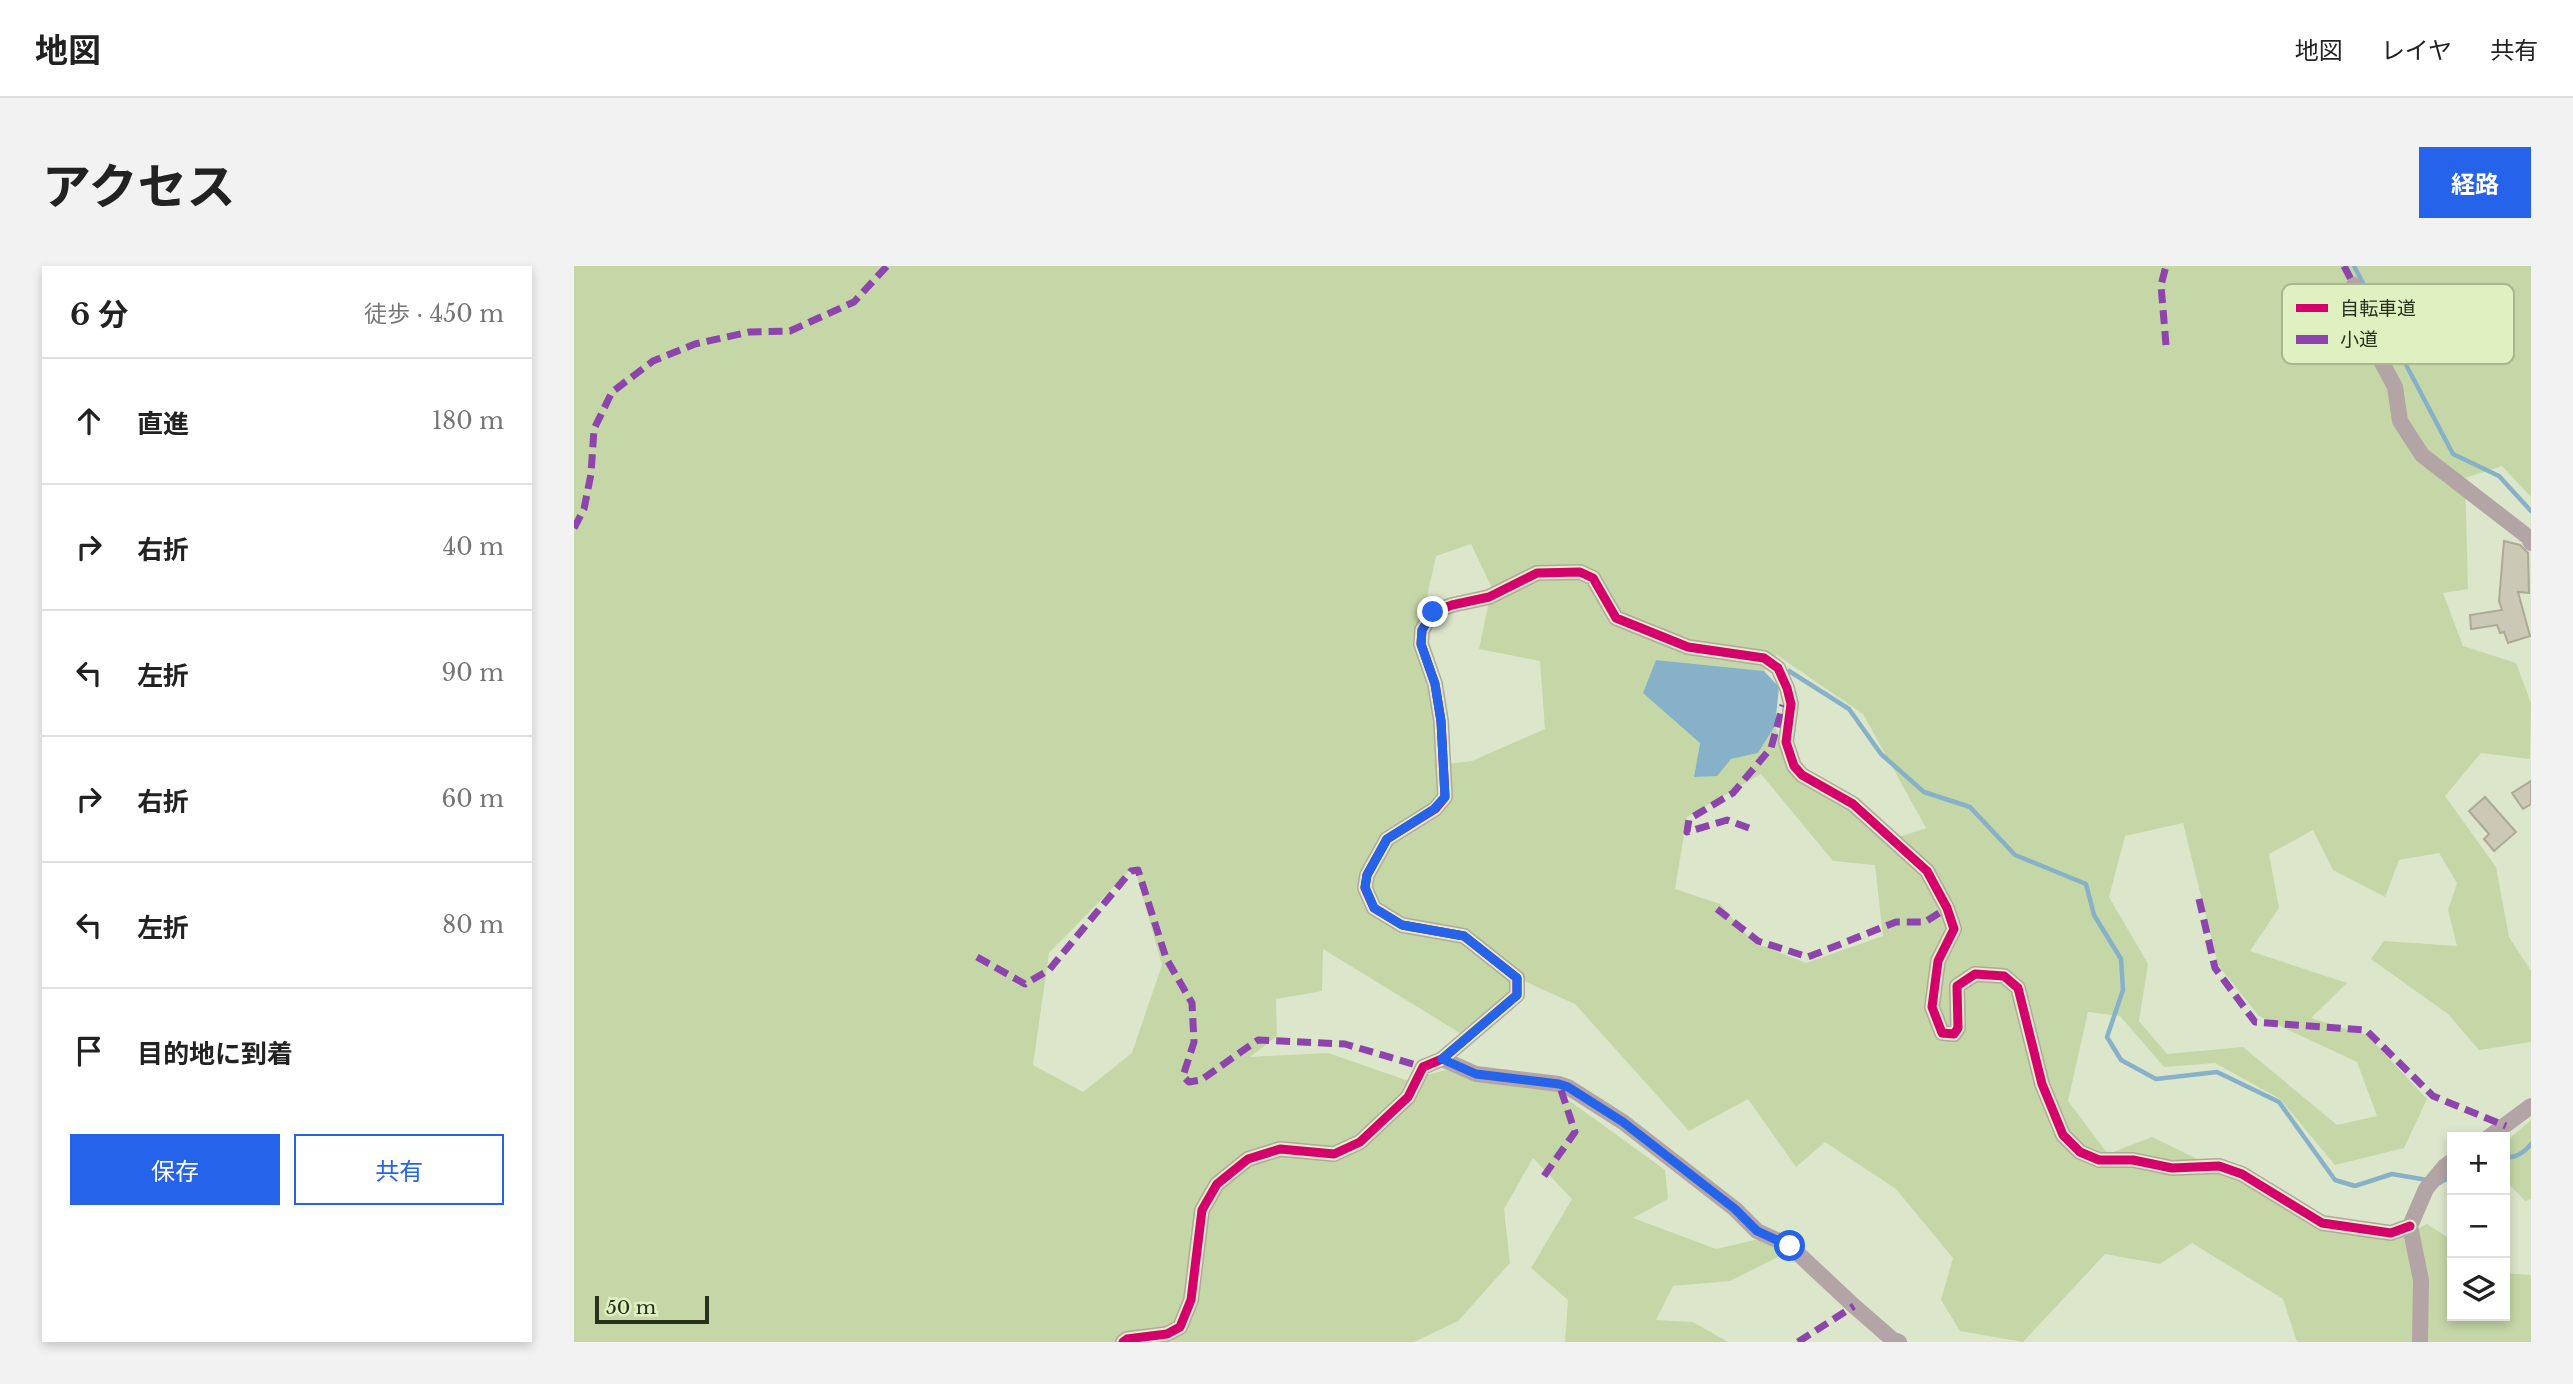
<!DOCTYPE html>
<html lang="ja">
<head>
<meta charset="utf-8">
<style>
  :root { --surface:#fff; --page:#f2f2f2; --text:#222; --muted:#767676; --line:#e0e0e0; --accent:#2563eb }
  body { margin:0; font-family:"Libre Baskerville","Noto Sans JP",serif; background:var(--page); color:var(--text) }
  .controls { position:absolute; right:21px; bottom:21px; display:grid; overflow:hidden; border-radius:0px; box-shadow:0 4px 10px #0003 }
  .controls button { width:63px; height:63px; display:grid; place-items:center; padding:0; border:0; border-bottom:2px solid var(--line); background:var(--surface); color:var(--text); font:35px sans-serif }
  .scale { position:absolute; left:21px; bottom:18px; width:114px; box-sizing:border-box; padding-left:7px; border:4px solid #29301d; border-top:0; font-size:19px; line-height:24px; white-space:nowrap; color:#29301d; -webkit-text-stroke:5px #dff1c0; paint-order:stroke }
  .stop { position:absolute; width:21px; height:21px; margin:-16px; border:5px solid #2563eb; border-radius:50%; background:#fff }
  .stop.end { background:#2563eb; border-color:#fff; box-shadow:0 2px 7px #0008 }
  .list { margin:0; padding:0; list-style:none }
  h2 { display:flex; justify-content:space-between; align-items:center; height:91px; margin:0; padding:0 28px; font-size:30px }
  h2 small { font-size:23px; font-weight:400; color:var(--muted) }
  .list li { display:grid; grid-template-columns:46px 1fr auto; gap:21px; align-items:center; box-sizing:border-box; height:126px; padding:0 28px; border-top:2px solid var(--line) }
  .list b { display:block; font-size:26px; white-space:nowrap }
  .list em { font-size:23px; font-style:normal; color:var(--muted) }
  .actions { display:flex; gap:14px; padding:21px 28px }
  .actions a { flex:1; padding:16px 0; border:2px solid var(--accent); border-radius:0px; text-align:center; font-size:24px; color:var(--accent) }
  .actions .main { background:var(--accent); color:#fff }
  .icon { flex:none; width:38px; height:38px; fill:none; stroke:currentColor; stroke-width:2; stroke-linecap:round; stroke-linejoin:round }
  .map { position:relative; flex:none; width:1957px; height:1076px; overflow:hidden; border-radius:0px }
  header { display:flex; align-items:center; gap:42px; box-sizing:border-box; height:98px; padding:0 35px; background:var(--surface); border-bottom:2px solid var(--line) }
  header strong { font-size:33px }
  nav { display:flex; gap:38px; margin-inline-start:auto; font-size:24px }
  .intro { display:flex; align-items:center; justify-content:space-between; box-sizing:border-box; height:168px; padding:0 42px }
  h1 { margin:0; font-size:49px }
  .button { padding:18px 32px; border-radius:0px; background:var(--accent); color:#fff; font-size:24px; font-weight:700 }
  main { display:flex; gap:42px; padding:0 42px }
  aside { flex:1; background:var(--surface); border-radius:0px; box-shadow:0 4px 10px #0003 }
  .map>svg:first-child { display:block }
</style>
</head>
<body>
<header>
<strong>地図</strong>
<nav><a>地図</a><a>レイヤ</a><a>共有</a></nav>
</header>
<div class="intro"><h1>アクセス</h1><a class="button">経路</a></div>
<main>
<aside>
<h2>6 分<small>徒歩 · 450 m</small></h2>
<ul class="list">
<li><svg class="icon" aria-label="ahead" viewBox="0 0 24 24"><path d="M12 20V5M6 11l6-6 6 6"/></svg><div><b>直進</b></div><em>180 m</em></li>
<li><svg class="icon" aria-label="right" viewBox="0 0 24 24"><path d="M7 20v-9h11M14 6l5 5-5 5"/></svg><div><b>右折</b></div><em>40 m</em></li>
<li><svg class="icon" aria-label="left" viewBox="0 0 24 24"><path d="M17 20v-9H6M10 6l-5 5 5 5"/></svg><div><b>左折</b></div><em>90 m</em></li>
<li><svg class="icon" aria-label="right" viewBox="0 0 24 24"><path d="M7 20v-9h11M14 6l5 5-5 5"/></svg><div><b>右折</b></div><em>60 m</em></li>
<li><svg class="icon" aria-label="left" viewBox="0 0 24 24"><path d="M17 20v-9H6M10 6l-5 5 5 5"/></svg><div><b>左折</b></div><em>80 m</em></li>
<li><svg class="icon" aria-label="arrive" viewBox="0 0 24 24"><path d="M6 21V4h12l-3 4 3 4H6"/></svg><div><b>目的地に到着</b></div></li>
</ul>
<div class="actions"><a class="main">保存</a><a>共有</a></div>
</aside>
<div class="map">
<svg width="1957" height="1076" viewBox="0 0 1957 1076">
  <rect width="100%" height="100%" fill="#dce6cb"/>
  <path fill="#c5d7a7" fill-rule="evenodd" d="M0,0h1957v231l-29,-31 -37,12 3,111 -25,4 20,53 53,17 15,40 -1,56 -49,-6 -36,43 51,71 13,70 22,34v71l-52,8 -31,-36 -77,-55 13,-18 73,5 -9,-36 9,-27 -18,-30 -40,7 -14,37 -52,-27 -20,-40 -44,24 10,54 -29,43 97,32 -36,35 56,17 60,64 -23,49 -69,17 -55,-66 -65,-36 -51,4 -44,-51 -32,-4 -20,89 40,53 44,-17 70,34 107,60 66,9 32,-16 25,16v76h53v-43l26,2v67h-234l-14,-43 -91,-56 -32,21 -55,-10 -82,88 -63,-11 -19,-31 12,-42 -57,-69 -71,-47 -29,25 -48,-68 -59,32 -114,-127 -51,-23 -64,52 -137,-84 -1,42 -46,8 1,37 -27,21 78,-4 78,27 40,-10 103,16 116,84 3,29 -35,19 83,31 43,-10 27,14 -56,28 -57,5 -17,34 37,2 35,20h-163l3,-42 -37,-32 41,-69 -39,-41 -29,51 6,54 -52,58 -44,21h-840zM897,278l21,44 -13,61 61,12 5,68 -73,32 -27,3 -28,-122 19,-86zM1203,389l86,59 63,114 -30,10 -102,-63 -19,-49 -17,27 -27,6 -37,18 6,-34 -44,-83 108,11zM1187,508l72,87 42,4 8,71 -77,27 -53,-21 -33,-38 -45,-15 12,-72zM1609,557l35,142 41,51 98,46 20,54 -40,9 -94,-78 -76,7 -28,-33 9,-57 -39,-67 16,-61zM560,600l28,99 -30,88 -49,39 -50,-27 16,-112z
    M1957,854v79l-6,2 -20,-21v-38z"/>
  <path fill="#87b1c9" d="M1082,394l108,11 15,16 -4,39 -17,27 -27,6 -14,17 -23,1 6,-34 -57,-50z"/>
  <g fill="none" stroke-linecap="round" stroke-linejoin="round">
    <path stroke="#87b1c9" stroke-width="4.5" d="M1780,0l99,188 46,22 32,35
      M1215,405l60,38 32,45 43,38 46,15 45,48 71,29 8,31 27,44 2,31 -16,47 14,23 35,19 61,-7 62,30 56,78 20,6 37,-12 35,6
      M1931,891c10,2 20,-5 26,-13
      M1865,917l13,-7"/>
  </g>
  <path fill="#ccc8b6" stroke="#aca996" stroke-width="2" d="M1930,275l16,4 8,8 1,40 -11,-1 12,44 -22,7 -4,-11 -4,1 -3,-8 -26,4 -1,-14 32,-5 -3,-9z
    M1957,515v23l-8,5 -11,-16z
    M1911,531l31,35 -22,19 -10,-12 5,-5 -20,-23z"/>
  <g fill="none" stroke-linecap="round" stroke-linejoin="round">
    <path stroke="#b3a5a5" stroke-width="16" d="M1780,19l9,42 32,60 5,34 22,34 106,82 3,6
      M868,793l34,15 83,10 9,3 55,35 112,87 22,22 33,15 64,60 38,33 7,3
      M1915,871l42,-31
      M549,1076l4,-3 40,-5 13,-7 11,-27 11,-90 15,-26 31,-25 32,-10 54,5 26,-12 48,-45 15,-30 19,-8 75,-64v-17l-53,-42 -62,-11 -28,-17 -9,-20 2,-13 20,-36 48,-30 10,-12 -4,-76 -6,-37 -14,-40 1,-14 11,-18 19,-7 37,-8 48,-24 43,-1 13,6 23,40 72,29 76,11 14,10 9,20 4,16 -5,38 8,24 8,9 51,29 74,67 20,37 7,21 -16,32 -6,46 10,26 12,1 4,-6 -1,-42 18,-12 29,2 14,12 24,96 21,51 17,17 19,8h34l39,8 47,-2 23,8 80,49 69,10 19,-7
      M1846,1076l1,-62 -11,-54 16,-37 18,-22 8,-6"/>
    <path stroke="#8e44ad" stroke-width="7" stroke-dasharray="14 7" stroke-linecap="butt" d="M1770,0l10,19
      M1592,79l-5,-60 5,-19
      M0,262l10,-19 7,-35 3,-45 18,-37 41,-31 42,-17 54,-12 41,-1 64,-29 33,-36
      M1175,562l-22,-8 -40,12 2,-13 44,-26 38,-45 12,-43
      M1625,633l16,69 40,54 111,8 67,66 73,30
      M1143,643l41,32 50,16 88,-35h29l22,-14
      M403,691l48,27 24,-14 82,-99 7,-1 28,88 26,45 2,39 -11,34 6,6 12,-2 57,-40 87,4 78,23
      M970,910l31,-44 -16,-48
      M1224,1076l56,-36"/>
    <g stroke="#dff1c0" stroke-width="13">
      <path id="cycleway" d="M549,1076l4,-3 40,-5 13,-7 11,-27 11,-90 15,-26 31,-25 32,-10 54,5 26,-12 48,-45 15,-30 19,-8 75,-64v-17l-53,-42 -62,-11 -28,-17 -9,-20 2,-13 20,-36 48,-30 10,-12 -4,-76 -6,-37 -14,-40 1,-14 11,-18 19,-7 37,-8 48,-24 43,-1 13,6 23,40 72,29 76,11 14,10 9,20 4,16 -5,38 8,24 8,9 51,29 74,67 20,37 7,21 -16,32 -6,46 10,26 12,1 4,-6 -1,-42 18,-12 29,2 14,12 24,96 21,51 17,17 19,8h34l39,8 47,-2 23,8 80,49 69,10 19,-7"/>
    </g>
    <use href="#cycleway" stroke="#d6006c" stroke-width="9"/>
  </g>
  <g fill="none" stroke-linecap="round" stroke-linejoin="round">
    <path stroke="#2563eb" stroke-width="9" d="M859,346l-11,18 -1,14 14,40 6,37 4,76 -11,12 -47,30 -20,36 -2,12 9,21 28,17 62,11 53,42v17l-75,64 34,15 83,10 9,3 55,35 112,87 22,22 33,15"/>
  </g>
  <rect x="1708" y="18" width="232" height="80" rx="10" fill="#dff1c0" stroke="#a8b78f" stroke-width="2"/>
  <rect x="1722" y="38" width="32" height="8" fill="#d6006c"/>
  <rect x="1722" y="69" width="32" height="9" fill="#8e44ad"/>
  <g font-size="19" fill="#29301d">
    <text x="1766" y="49">自転車道</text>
    <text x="1766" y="80">小道</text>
  </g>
</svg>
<div class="controls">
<button>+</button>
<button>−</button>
<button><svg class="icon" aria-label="layers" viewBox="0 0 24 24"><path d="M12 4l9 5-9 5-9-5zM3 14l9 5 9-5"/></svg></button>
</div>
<div class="scale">50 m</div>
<div class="stop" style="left:1216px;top:980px"></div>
<div class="stop end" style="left:859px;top:346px"></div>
</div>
</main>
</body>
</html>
